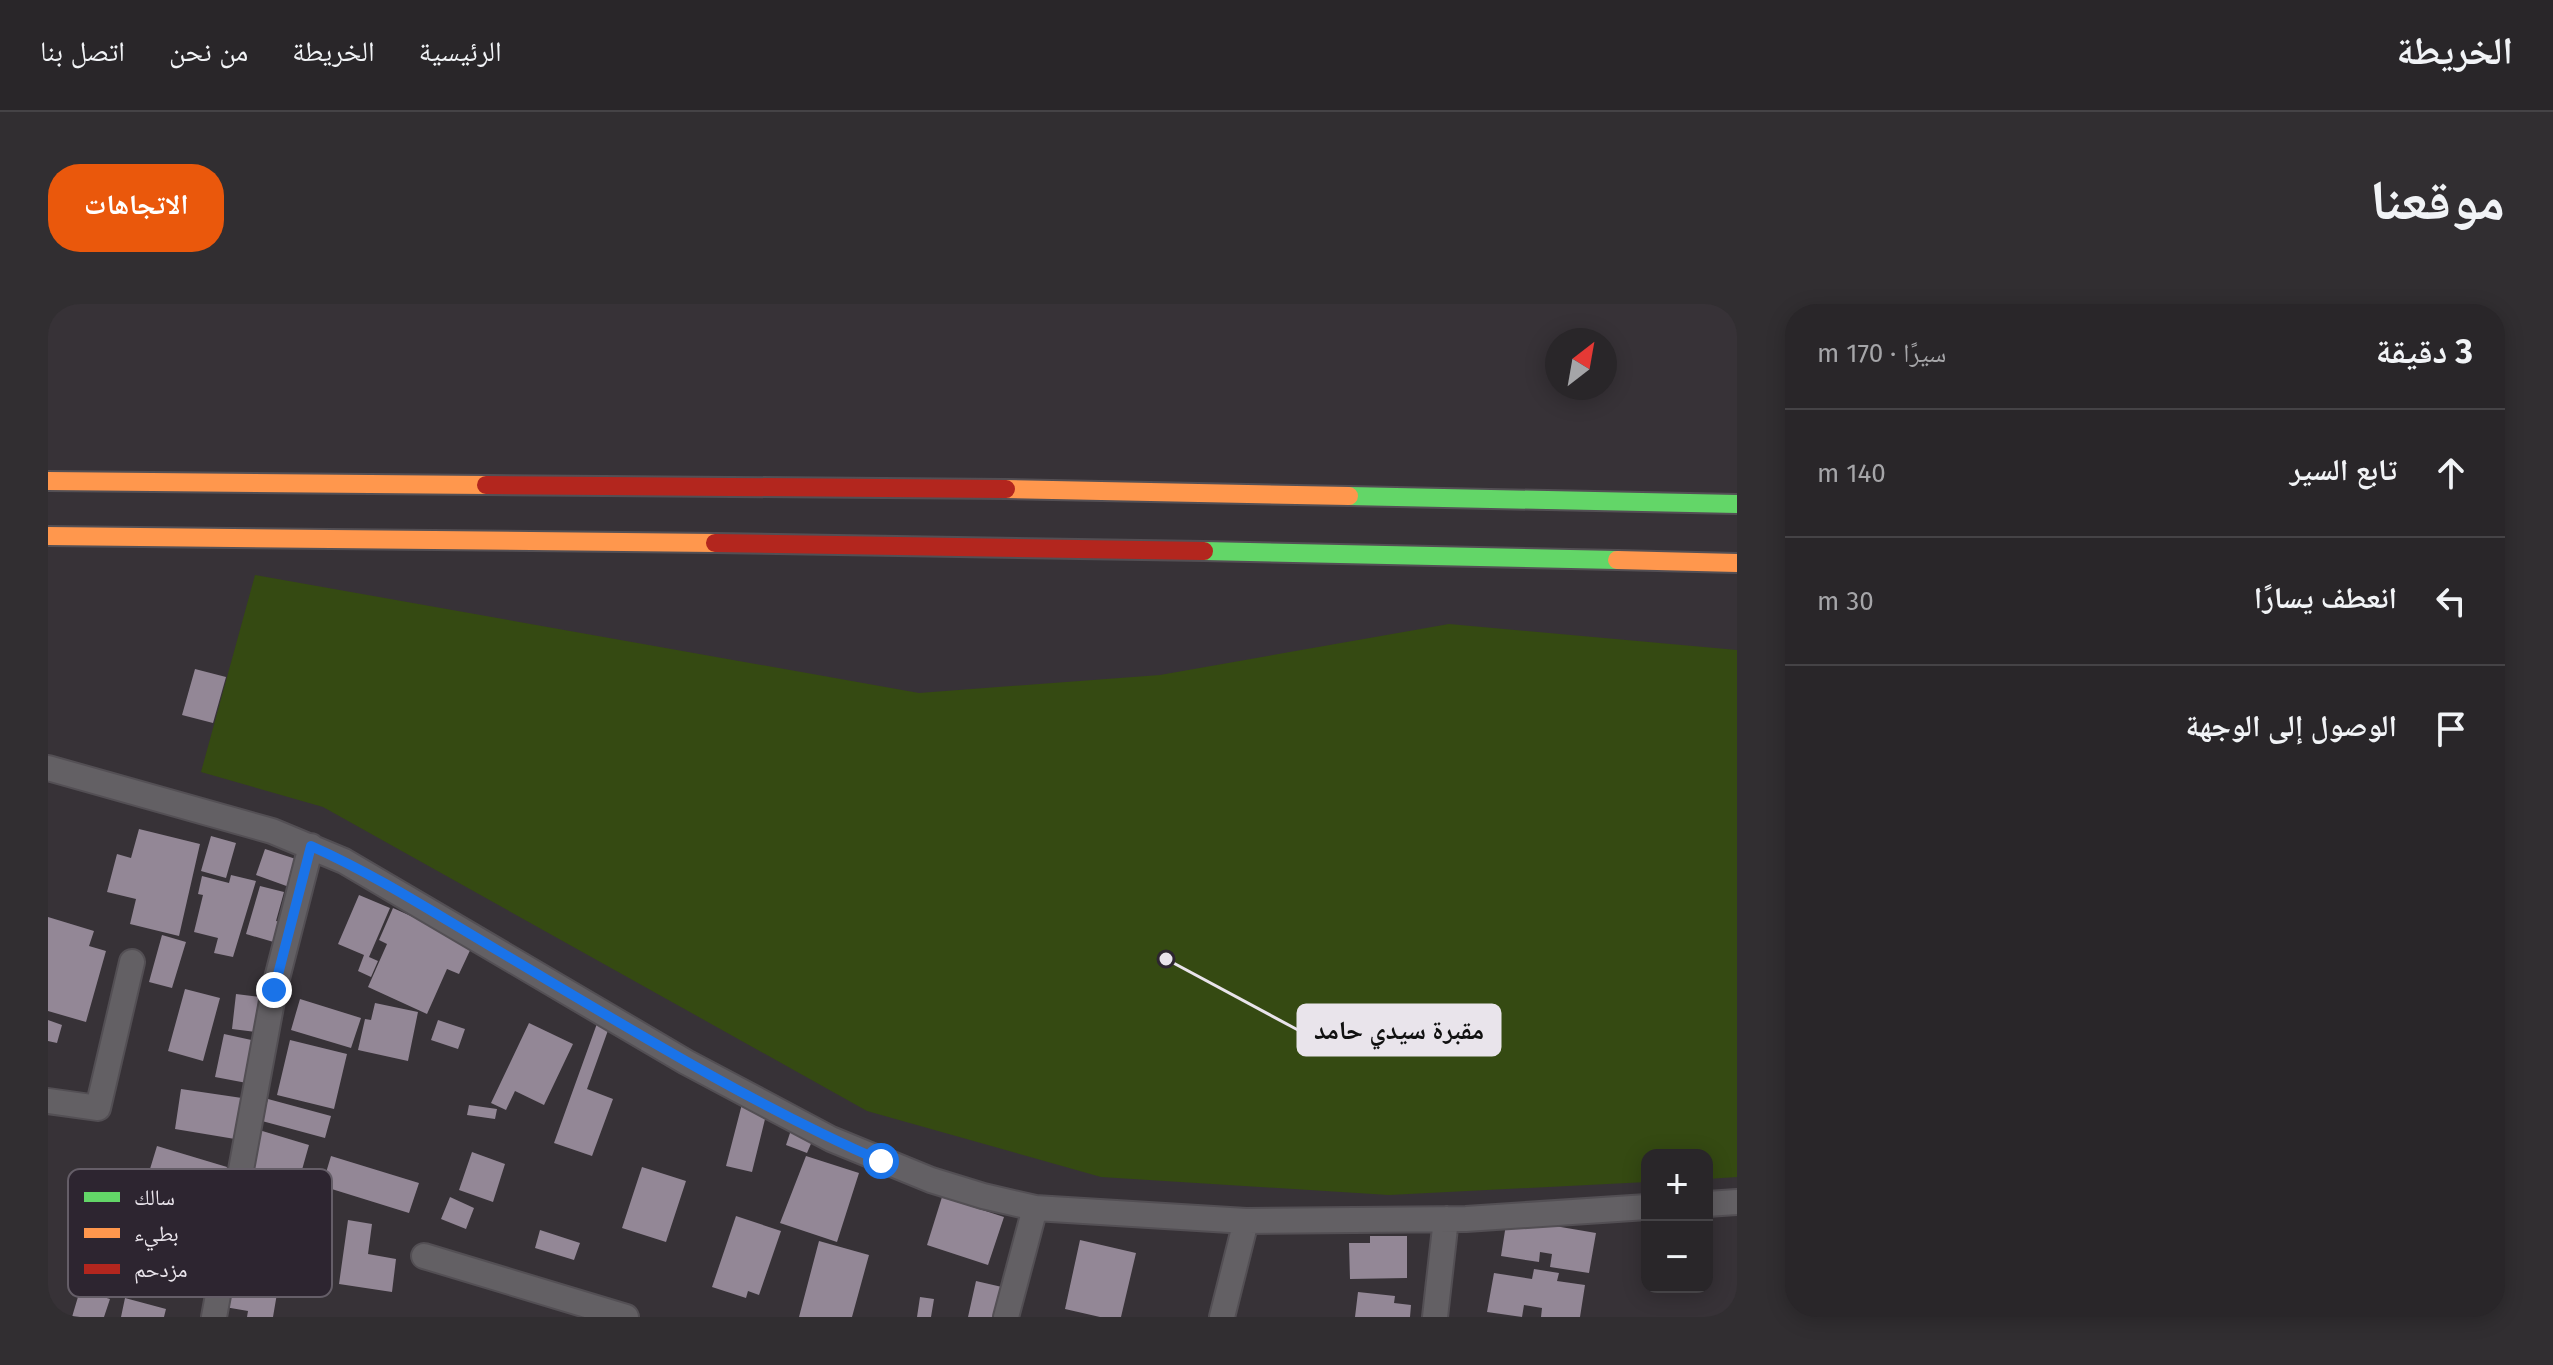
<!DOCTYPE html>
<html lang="ar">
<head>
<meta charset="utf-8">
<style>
  :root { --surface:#292629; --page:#312e31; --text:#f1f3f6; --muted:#a5a5a8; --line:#454346; --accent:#ea580c }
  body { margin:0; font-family:"Fira Sans","Noto Naskh Arabic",sans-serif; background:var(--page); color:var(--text); direction:rtl }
  .controls { position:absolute; right:24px; bottom:24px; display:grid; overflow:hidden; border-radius:16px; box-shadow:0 4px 20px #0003 }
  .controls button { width:72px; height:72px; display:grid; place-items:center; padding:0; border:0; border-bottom:2px solid var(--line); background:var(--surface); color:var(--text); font:40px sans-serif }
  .compass { position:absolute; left:1497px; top:24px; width:72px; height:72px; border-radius:50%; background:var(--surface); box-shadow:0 4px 20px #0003; rotate:31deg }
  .stop { position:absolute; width:24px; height:24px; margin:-18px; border:6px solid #1a73e8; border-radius:50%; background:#fff }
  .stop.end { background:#1a73e8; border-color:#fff; box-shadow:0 2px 8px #0008 }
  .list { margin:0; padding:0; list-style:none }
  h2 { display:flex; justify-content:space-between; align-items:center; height:104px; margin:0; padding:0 32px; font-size:34px }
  h2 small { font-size:26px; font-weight:400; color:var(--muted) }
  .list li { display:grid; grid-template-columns:52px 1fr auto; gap:24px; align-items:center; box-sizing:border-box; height:128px; padding:0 32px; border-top:2px solid var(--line) }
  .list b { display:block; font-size:30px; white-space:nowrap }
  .list em { font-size:26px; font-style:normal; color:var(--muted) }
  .icon { flex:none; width:44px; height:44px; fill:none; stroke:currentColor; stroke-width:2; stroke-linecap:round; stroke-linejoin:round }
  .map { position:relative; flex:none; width:1689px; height:1013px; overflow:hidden; direction:ltr; border-radius:32px }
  header { display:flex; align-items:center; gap:48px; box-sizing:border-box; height:112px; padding:0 40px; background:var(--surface); border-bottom:2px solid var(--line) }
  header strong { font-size:38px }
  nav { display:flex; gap:44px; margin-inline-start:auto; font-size:28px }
  .intro { display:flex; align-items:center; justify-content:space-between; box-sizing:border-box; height:192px; padding:0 48px }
  h1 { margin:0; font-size:56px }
  .button { padding:20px 36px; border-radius:32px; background:var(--accent); color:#fff; font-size:28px; font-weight:700 }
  main { display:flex; gap:48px; padding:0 48px }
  aside { flex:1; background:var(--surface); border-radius:32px; box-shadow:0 4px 20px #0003 }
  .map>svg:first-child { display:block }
</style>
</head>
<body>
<header>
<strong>الخريطة</strong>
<nav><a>الرئيسية</a><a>الخريطة</a><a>من نحن</a><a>اتصل بنا</a></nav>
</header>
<div class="intro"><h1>موقعنا</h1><a class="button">الاتجاهات</a></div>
<main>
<aside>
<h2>3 دقيقة<small>سيرًا · 170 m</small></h2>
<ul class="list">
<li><svg class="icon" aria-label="ahead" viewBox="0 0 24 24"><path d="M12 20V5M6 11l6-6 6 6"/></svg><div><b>تابع السير</b></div><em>140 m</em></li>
<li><svg class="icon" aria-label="left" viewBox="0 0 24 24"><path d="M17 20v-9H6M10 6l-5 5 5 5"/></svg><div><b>انعطف يسارًا</b></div><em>30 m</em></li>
<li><svg class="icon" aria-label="arrive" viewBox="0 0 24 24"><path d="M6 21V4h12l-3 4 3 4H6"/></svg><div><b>الوصول إلى الوجهة</b></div></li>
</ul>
</aside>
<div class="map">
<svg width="1689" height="1013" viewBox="0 0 1689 1013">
  <rect width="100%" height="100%" fill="#373237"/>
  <path fill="#354a12" d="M207,271l664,118 241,-18 289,-51 288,26v527l-30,2v-24h-60v27l-258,13 -288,-18 -234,-66 -544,-304 -122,-35z"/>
  <path fill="#938796" d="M147,365l31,8 -13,46 -31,-8z
    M91,525l61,15 -21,92 -49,-12 6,-25 -29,-7 10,-38 14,4z
    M163,532l25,7 -10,35 -25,-7z
    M217,545l37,12 -10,27 -36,-13z
    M183,571l25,6 -23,76 -19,-4 4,-15 -24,-6 9,-37 -5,-1 4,-18 27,7z
    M212,582l24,6 -8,29 6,1 -5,21 -31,-9z
    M311,591l31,13 -21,49 9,4 -7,16 -13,-6 6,-16 -26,-11z
    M345,604l80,36 -14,30 -12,-5 -20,45 -59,-27 19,-43 -8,-4z
    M0,613l46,14 -5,15 17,5 -20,71 -38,-11z
    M114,631l24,7 -14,46 -23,-6z
    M137,685l35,9 -17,63 -35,-10z
    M188,690l33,4 -5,35 -32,-4z
    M252,695l61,19 -10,30 -60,-18z
    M327,699l43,9 -10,49 -50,-11 7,-31 6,1z
    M551,714l12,4 -24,67 26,10 -21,57 -38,-13z
    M0,716l14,5 -5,18 -9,-2z
    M390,716l27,9 -7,20 -27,-9z
    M481,719l44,21 -29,61 -29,-14 -9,19 -15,-7z
    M176,730l36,8 -8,42 -37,-7z
    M242,736l57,14 -13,55 -57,-14z
    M133,785l61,9 -7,41 -60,-10z
    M220,795l63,17 -6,22 -63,-17z
    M694,800l25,7 -15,61 -26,-6z
    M421,801l28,4 -2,10 -28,-4z
    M201,823l60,18 -11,39 -60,-18z
    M743,826l22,9 -6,14 -21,-8z
    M109,842l70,21 -18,59 -70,-21z
    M424,848l33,12 -12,38 -34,-12z
    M283,852l88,27 -10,30 -87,-27z
    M758,852l53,17 -22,69 -57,-19z
    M594,863l44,14 -20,61 -44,-14z
    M402,893l24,11 -8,21 -25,-10z
    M894,893l62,20 -16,48 -61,-20z
    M688,912l45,15 -22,64 -11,-4 -2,7 -34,-11z
    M1459,914l89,15 -7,40 -39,-6 2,-13 -12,-2 -1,10 -38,-6z
    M300,916l24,4 -4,30 28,5 -4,33 -53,-8z
    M492,926l40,13 -6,17 -39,-12z
    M1322,932h37v42l-57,1 -1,-36h21z
    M1032,936l56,13 -15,64h-21l-35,-8z
    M771,937l50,14 -17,62h-53z
    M157,948l77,12 -9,53h-26l1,-6 -29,-5 2,-11 -22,-4z
    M1486,965l25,4 -2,8 28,4 -5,32h-39l1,-9 -18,-3 -2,12 -35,-5 7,-39 38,6z
    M928,977l26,6 -7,30h-27z
    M32,986l30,9 -6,18h-32z
    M1310,988l37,4 -1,7 17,2 -1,12h-55z
    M872,993l14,2 -3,18h-14z
    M77,994l41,11 -2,8h-43z"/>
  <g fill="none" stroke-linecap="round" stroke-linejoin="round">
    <g stroke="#534f54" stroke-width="28">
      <path id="street" d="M0,464l224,63 72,30 342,201 145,77 100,41 52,16 52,12 211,13 220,-2 181,-12
        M0,797l50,7 34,-146
        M1659,900l30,-2
        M376,952l202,61
        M166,1013l60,-327 37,-144
        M958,1013l29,-109
        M1174,1013l24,-96
        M1387,1013l11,-98"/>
    </g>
    <g stroke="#534f54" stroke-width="22">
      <path id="fast" d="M1301,192l388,8
        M1156,247l413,9"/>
    </g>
    <g stroke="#534f54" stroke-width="22">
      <path id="slow" d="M0,177l438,4
        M958,185l343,7
        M0,232l667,7
        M1569,256l120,3"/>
    </g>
    <g stroke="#534f54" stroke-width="22">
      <path id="jam" d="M438,181l520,4
        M667,239l489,8"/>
    </g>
    <use href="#street" stroke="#636064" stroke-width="24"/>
    <use href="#fast" stroke="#63d668" stroke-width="18"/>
    <use href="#slow" stroke="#ff974d" stroke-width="18"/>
    <use href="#jam" stroke="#b3261e" stroke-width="18"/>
  </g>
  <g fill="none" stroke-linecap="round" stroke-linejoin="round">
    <path stroke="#1a73e8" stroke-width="10" d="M226,686l37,-144c65,29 125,68 186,104 125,74 250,152 384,211"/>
  </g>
  <rect x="20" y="865" width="264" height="128" rx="12" fill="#2d2530" stroke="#655e68" stroke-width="2"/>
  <rect x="36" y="888" width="36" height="10" fill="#63d668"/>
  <rect x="36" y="924" width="36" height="10" fill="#ff974d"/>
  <rect x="36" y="960" width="36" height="10" fill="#b3261e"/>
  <g font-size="22" fill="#e9e4eb">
    <text x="86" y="901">سالك</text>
    <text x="86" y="937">بطيء</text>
    <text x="86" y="973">مزدحم</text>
  </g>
  <path fill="none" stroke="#e9e4eb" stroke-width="3" d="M1118 655L1250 726"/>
  <circle fill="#e9e4eb" stroke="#2d2530" stroke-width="3" cx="1118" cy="655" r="8"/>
  <rect fill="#e9e4eb" stroke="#e9e4eb" stroke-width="3" x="1250" y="701" width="202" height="50" rx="8"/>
  <g font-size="26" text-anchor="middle" font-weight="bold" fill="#111">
    <text x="1351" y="735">مقبرة سيدي حامد</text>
  </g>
</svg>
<div class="controls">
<button>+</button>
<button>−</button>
</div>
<svg class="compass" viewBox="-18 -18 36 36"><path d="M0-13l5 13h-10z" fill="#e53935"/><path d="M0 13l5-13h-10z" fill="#a5a5a8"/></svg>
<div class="stop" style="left:833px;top:857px"></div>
<div class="stop end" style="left:226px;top:686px"></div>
</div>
</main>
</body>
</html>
